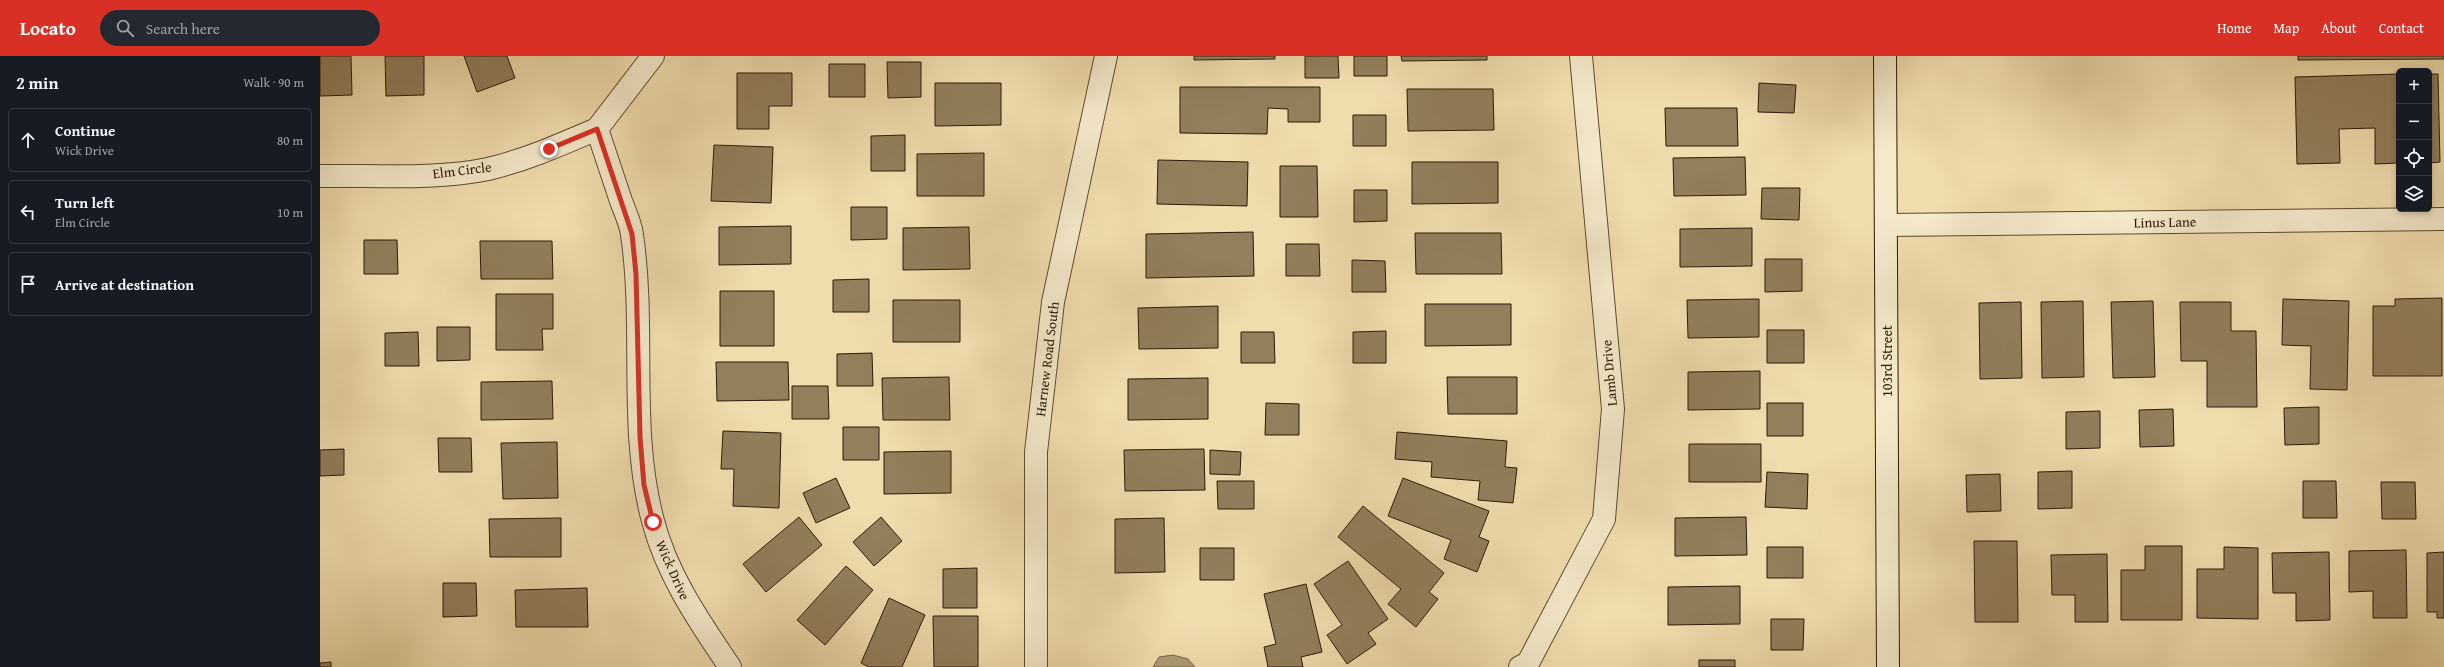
<!DOCTYPE html>
<html lang="en">
<head>
<meta charset="utf-8">
<style>
  :root { --surface:#171b24; --page:#242831; --text:#f1f3f6; --muted:#9ea1a6; --line:#363941; --accent:#d93025 }
  body { margin:0; font-family:"Gentium Book Plus",serif; background:var(--page); color:var(--text) }
  .controls { position:absolute; right:12px; top:12px; display:grid; overflow:hidden; border-radius:6px; box-shadow:0 2px 6px #0003 }
  .controls button { width:36px; height:36px; display:grid; place-items:center; padding:0; border:0; border-bottom:1px solid var(--line); background:var(--surface); color:var(--text); font:20px sans-serif }
  .stop { position:absolute; width:12px; height:12px; margin:-9px; border:3px solid #d93025; border-radius:50%; background:#fff }
  .stop.end { background:#d93025; border-color:#fff; box-shadow:0 1px 4px #0008 }
  .list { margin:0; padding:0; list-style:none }
  h2 { display:flex; justify-content:space-between; align-items:center; height:52px; margin:0; padding:0 16px; font-size:17px }
  h2 small { font-size:13px; font-weight:400; color:var(--muted) }
  .list li { display:grid; grid-template-columns:26px 1fr auto; gap:12px; align-items:center; box-sizing:border-box; height:64px; margin:0 8px 8px; padding:0 8px; border:1px solid var(--line); border-radius:6px }
  .list b { display:block; font-size:15px; white-space:nowrap }
  .list p { margin:0; font-size:13px; white-space:nowrap; color:var(--muted) }
  .list em { font-size:13px; font-style:normal; color:var(--muted) }
  .icon { flex:none; width:22px; height:22px; fill:none; stroke:currentColor; stroke-width:2; stroke-linecap:round; stroke-linejoin:round }
  .map { position:relative; flex:none; width:2124px; height:611px; overflow:hidden }
  header { display:flex; align-items:center; gap:24px; box-sizing:border-box; height:56px; padding:0 20px; background:var(--accent); color:#fff }
  header strong { font-size:19px }
  nav { display:flex; gap:22px; margin-inline-start:auto; font-size:14px }
  .search { width:280px; height:36px; background:var(--page); display:flex; align-items:center; gap:10px; box-sizing:border-box; padding:0 14px; border-radius:22px; color:var(--muted); font-size:15px }
  main { display:flex }
  aside { flex:1; background:var(--surface) }
  .map>svg:first-child { display:block }
</style>
</head>
<body>
<header>
<strong>Locato</strong>
<div class="search"><svg class="icon" aria-label="search" viewBox="0 0 24 24"><circle cx="10" cy="10" r="6"/><path d="M15 15l6 6"/></svg>Search here</div>
<nav><a>Home</a><a>Map</a><a>About</a><a>Contact</a></nav>
</header>
<main>
<aside>
<h2>2 min<small>Walk · 90 m</small></h2>
<ul class="list">
<li><svg class="icon" aria-label="ahead" viewBox="0 0 24 24"><path d="M12 20V5M6 11l6-6 6 6"/></svg><div><b>Continue</b><p>Wick Drive</p></div><em>80 m</em></li>
<li><svg class="icon" aria-label="left" viewBox="0 0 24 24"><path d="M17 20v-9H6M10 6l-5 5 5 5"/></svg><div><b>Turn left</b><p>Elm Circle</p></div><em>10 m</em></li>
<li><svg class="icon" aria-label="arrive" viewBox="0 0 24 24"><path d="M6 21V4h12l-3 4 3 4H6"/></svg><div><b>Arrive at destination</b></div></li>
</ul>
</aside>
<div class="map">
<svg width="2124" height="611" viewBox="0 0 2124 611">
  <rect width="100%" height="100%" fill="#f0ddae"/>
  <filter id="stains"><feTurbulence type="fractalNoise" baseFrequency=".005" numOctaves="4"/><feColorMatrix values="0 0 0 0 .2 0 0 0 0 .09 0 0 0 0 .02 0 0 0 .5 -.17"/></filter>
  <radialGradient id="worn" r=".72"><stop offset=".6" stop-color="#630" stop-opacity="0"/><stop offset="1" stop-color="#630" stop-opacity=".3"/></radialGradient>
  <path fill="#ad9b74" stroke="#796747" d="M853,599l15,4 7,8h-42l6,-10z"/>
  <path fill="#927f5c" stroke="#2c1a04" d="M0,0h31l1,39 -32,1z
    M65,0h39v39l-38,1z
    M144,0h43l8,22 -38,14z
    M874,0h81v3l-81,1z
    M985,0h33l1,22h-34z
    M1034,0h33v20h-33z
    M1081,0h86v4l-85,1z
    M1978,0h146v3l-146,1z
    M567,6h34v35l-33,1z
    M509,8h36v33h-36z
    M417,17h55v33h-23v23h-32z
    M2079,18v89l-24,1v-36l-36,1 1,34 -43,1 -2,-87z
    M2109,18h9l2,88 -11,1z
    M615,27h66v42l-66,1z
    M1439,27l37,2 -2,28 -36,-1z
    M860,31h140v35h-32v-13l-20,-1 -1,26 -87,-1z
    M1087,33h86l1,41 -86,1z
    M1345,52h72l1,38h-72z
    M1033,59h33v31h-33z
    M585,79v36h-34v-35z
    M394,89l59,2 -2,56 -60,-2z
    M664,97v43h-67v-42z
    M1425,101l1,38 -72,1 -1,-38z
    M838,104l90,2 -1,44 -90,-2z
    M1092,106h86v41l-86,1z
    M960,110h37l1,51h-38z
    M1442,132h38l-1,32 -38,-1z
    M1034,134h33v31l-33,1z
    M531,151h36v32l-36,1z
    M471,170v38l-72,1v-38z
    M649,171l1,42 -67,1v-42z
    M1432,172v38l-72,1v-38z
    M933,176l1,44 -108,2v-44z
    M1095,177h86l1,41h-86z
    M44,184h33l1,34h-34z
    M160,185h72l1,38h-72z
    M966,188h33l1,32h-34z
    M1445,203h37v32l-37,1z
    M1032,204l33,1 1,31h-34z
    M549,223v33h-36v-32z
    M400,235h54v55h-54z
    M176,238h57v35h-11l1,21h-47z
    M2122,242v78h-69v-70h22v-7z
    M1439,243v38l-71,1 -1,-38z
    M1963,243l66,2 -2,89 -37,-1 1,-43 -29,-1z
    M573,244h67v42h-67z
    M1763,245l1,76 -42,1 -1,-76z
    M1833,245l2,76 -42,1 -2,-76z
    M1701,246l1,76 -42,1 -1,-76z
    M1860,246h51v29h25l1,76h-50v-46h-26z
    M1105,248h86v41l-86,1z
    M898,250v42l-79,1 -1,-41z
    M117,271h33v33l-33,1z
    M1447,274h37v33h-37z
    M1066,275v32h-33v-31z
    M98,276l1,34h-34v-33z
    M921,276h33l1,31h-34z
    M552,297l1,33h-36v-32z
    M396,306h72l1,38 -72,1z
    M1440,315v38l-72,1v-38z
    M629,321l1,43h-67l-1,-42z
    M1127,321h70v37h-69z
    M888,322v41l-80,1v-41z
    M232,325l1,38 -72,1v-38z
    M472,330h36l1,33h-37z
    M946,347l33,1v31h-34z
    M1447,347h36v33h-36z
    M1999,351v37l-34,1 -1,-37z
    M1853,353l1,37 -34,1 -1,-37z
    M1780,355v37l-34,1v-37z
    M523,371h36v33h-36z
    M403,375l58,2 -2,75 -46,-2 1,-37h-13z
    M1077,376l110,9 -2,26 12,1 -4,35 -35,-3 2,-19 -49,-4 1,-15 -37,-3z
    M118,382h33l1,34h-33z
    M237,386l1,56 -55,1 -2,-56z
    M1369,388h72v38h-72z
    M24,393v26l-24,1v-26z
    M884,393l1,41 -80,1 -1,-41z
    M890,394l31,2 -1,23 -30,-1z
    M631,395v42l-67,1v-42z
    M1752,415v37l-34,1v-37z
    M1447,416l41,2 -1,35 -42,-2z
    M1680,418l1,37 -34,1 -1,-37z
    M516,422l14,30 -34,15 -13,-30z
    M1083,422l86,33 -10,26 10,4 -12,31 -33,-13 7,-19 -63,-24z
    M897,425h37v28h-36z
    M1983,425h33l1,37h-34z
    M2061,426h34l1,37h-34z
    M1043,450l81,67 -15,19 9,7 -22,28 -28,-23 13,-15 -63,-52z
    M479,461l23,28 -56,47 -23,-28z
    M561,461l21,24 -28,25 -21,-24z
    M1426,461l1,38 -72,1v-38z
    M241,462v39h-71l-1,-38z
    M844,462l1,54 -50,1v-54z
    M1654,485h43l1,81h-43z
    M1825,490h37v74h-61v-50h24z
    M1447,491h36v31h-36z
    M1904,491l34,1v71l-61,-1v-49h27z
    M880,492h34v32h-34z
    M2086,494l1,68h-34v-27l-24,1v-41z
    M2009,496l1,68 -34,1v-28h-23l-1,-40z
    M2124,496v66h-7v-6h-10v-59z
    M1787,498l1,68h-33v-27h-23l-1,-40z
    M1028,505l40,58 -20,14 8,11 -29,20 -20,-29 15,-10 -28,-41z
    M526,510l27,24 -48,55 -28,-25z
    M657,512v40h-34v-39z
    M123,527h33l1,33 -34,1z
    M986,528l16,68 -21,5 2,10h-35l-4,-20 12,-3 -12,-50z
    M1420,530v38l-72,1v-38z
    M267,532l1,39h-72l-1,-37z
    M569,542l36,17 -23,52h-33l-8,-4z
    M613,560h45v51h-44z
    M1451,563h33l-1,31h-32z
    M1379,604h36v7h-36z
    M11,606v5h-11v-4z"/>
  <g fill="none" stroke-linecap="round" stroke-linejoin="round">
    <g stroke="#5d4b2e" stroke-width="24">
      <path id="minor" d="M333,0l-56,73c8,24 16,48 24,72 4,11 10,23 11,34 14,95 -4,193 21,286 14,54 46,100 77,146
        M0,120c54,-1 116,4 168,-7 38,-9 74,-25 109,-40
        M1566,169l558,-6
        M716,611v-215l17,-150 53,-246
        M1200,611l8,-4 76,-144 9,-110 -32,-353"/>
    </g>
    <g stroke="#2c1a04" stroke-width="24">
      <path id="secondary" d="M1565,0l3,611"/>
    </g>
    <use href="#minor" stroke="#f5e9ca" stroke-width="22"/>
    <use href="#secondary" stroke="#f5e9ca" stroke-width="22"/>
  </g>
  <g fill="none" stroke-linecap="round" stroke-linejoin="round">
    <path stroke="#d93025" stroke-width="5" d="M229,93l48,-20 35,105 4,40 4,163 4,48 9,37"/>
  </g>
  <g text-anchor="middle" dominant-baseline="central" stroke-width="3.5" stroke-linejoin="round" paint-order="stroke">
    <g font-size="14" fill="#2c1a04" stroke="#f5e9ca">
      <text transform="translate(142 114) rotate(-7)">Elm Circle</text>
      <text transform="translate(1845 166) rotate(-1)">Linus Lane</text>
      <text transform="translate(727 303) rotate(-83)">Harnew Road South</text>
      <text transform="translate(1567 305) rotate(-90)">103rd Street</text>
      <text transform="translate(1289 317) rotate(-95)">Lamb Drive</text>
      <text transform="translate(353 514) rotate(66)">Wick Drive</text>
    </g>
  </g>
  <rect width="100%" height="100%" filter="url(#stains)"/>
  <rect width="100%" height="100%" fill="url(#worn)"/>
</svg>
<div class="controls">
<button>+</button>
<button>−</button>
<button><svg class="icon" aria-label="locate" viewBox="0 0 24 24"><circle cx="12" cy="12" r="6"/><path d="M12 2v4M12 18v4M2 12h4M18 12h4"/></svg></button>
<button><svg class="icon" aria-label="layers" viewBox="0 0 24 24"><path d="M12 4l9 5-9 5-9-5zM3 14l9 5 9-5"/></svg></button>
</div>
<div class="stop" style="left:333px;top:466px"></div>
<div class="stop end" style="left:229px;top:93px"></div>
</div>
</main>
</body>
</html>
